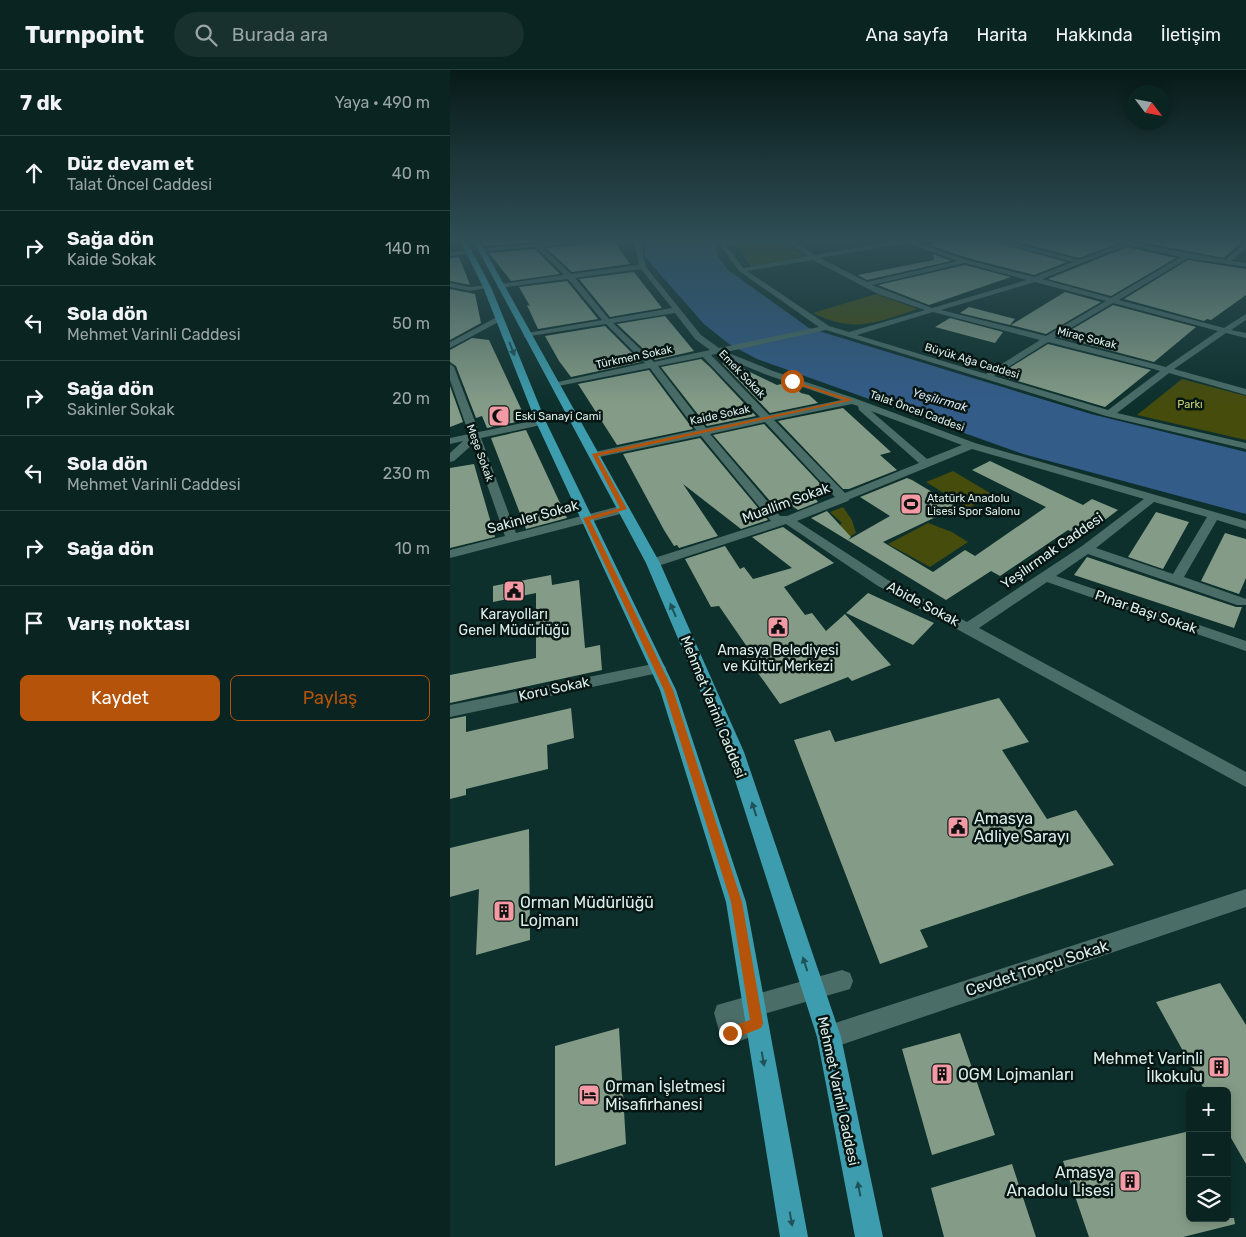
<!DOCTYPE html>
<html lang="tr">
<head>
<meta charset="utf-8">
<style>
  :root { --surface:#0a2421; --page:#18302e; --text:#f1f3f6; --muted:#99a4a5; --line:#2a413f; --accent:#b45309 }
  body { margin:0; font-family:Rubik,sans-serif; background:var(--page); color:var(--text) }
  .controls { position:absolute; right:15px; bottom:15px; display:grid; overflow:hidden; border-radius:8px; box-shadow:0 2px 12px #0003 }
  .controls button { width:45px; height:45px; display:grid; place-items:center; padding:0; border:0; border-bottom:1px solid var(--line); background:var(--surface); color:var(--text); font:25px sans-serif }
  .compass { position:absolute; left:676px; top:15px; width:45px; height:45px; border-radius:50%; background:var(--surface); box-shadow:0 2px 12px #0003; rotate:122deg }
  .stop { position:absolute; width:15px; height:15px; margin:-11px; border:4px solid #b45309; border-radius:50%; background:#fff }
  .stop.end { background:#b45309; border-color:#fff; box-shadow:0 1px 5px #0008 }
  .list { margin:0; padding:0; list-style:none }
  h2 { display:flex; justify-content:space-between; align-items:center; height:65px; margin:0; padding:0 20px; font-size:21px }
  h2 small { font-size:16px; font-weight:400; color:var(--muted) }
  .list li { display:grid; grid-template-columns:32px 1fr auto; gap:15px; align-items:center; box-sizing:border-box; height:75px; padding:0 20px; border-top:1px solid var(--line) }
  .list b { display:block; font-size:19px; white-space:nowrap }
  .list p { margin:0; font-size:16px; white-space:nowrap; color:var(--muted) }
  .list em { font-size:16px; font-style:normal; color:var(--muted) }
  .actions { display:flex; gap:10px; padding:15px 20px }
  .actions a { flex:1; padding:11px 0; border:1px solid var(--accent); border-radius:8px; text-align:center; font-size:18px; color:var(--accent) }
  .actions .main { background:var(--accent); color:#fff }
  .icon { flex:none; width:28px; height:28px; fill:none; stroke:currentColor; stroke-width:2; stroke-linecap:round; stroke-linejoin:round }
  .map { position:relative; flex:none; width:796px; height:1167px; overflow:hidden }
  header { display:flex; align-items:center; gap:30px; box-sizing:border-box; height:70px; padding:0 25px; background:var(--surface); border-bottom:1px solid var(--line) }
  header strong { font-size:24px }
  nav { display:flex; gap:28px; margin-inline-start:auto; font-size:18px }
  .search { width:350px; height:45px; background:var(--page); display:flex; align-items:center; gap:12px; box-sizing:border-box; padding:0 18px; border-radius:28px; color:var(--muted); font-size:19px }
  main { display:flex }
  aside { flex:1; background:var(--surface) }
  .map>svg:first-child { display:block }
</style>
</head>
<body>
<header>
<strong>Turnpoint</strong>
<div class="search"><svg class="icon" aria-label="search" viewBox="0 0 24 24"><circle cx="10" cy="10" r="6"/><path d="M15 15l6 6"/></svg>Burada ara</div>
<nav><a>Ana sayfa</a><a>Harita</a><a>Hakkında</a><a>İletişim</a></nav>
</header>
<main>
<aside>
<h2>7 dk<small>Yaya · 490 m</small></h2>
<ul class="list">
<li><svg class="icon" aria-label="ahead" viewBox="0 0 24 24"><path d="M12 20V5M6 11l6-6 6 6"/></svg><div><b>Düz devam et</b><p>Talat Öncel Caddesi</p></div><em>40 m</em></li>
<li><svg class="icon" aria-label="right" viewBox="0 0 24 24"><path d="M7 20v-9h11M14 6l5 5-5 5"/></svg><div><b>Sağa dön</b><p>Kaide Sokak</p></div><em>140 m</em></li>
<li><svg class="icon" aria-label="left" viewBox="0 0 24 24"><path d="M17 20v-9H6M10 6l-5 5 5 5"/></svg><div><b>Sola dön</b><p>Mehmet Varinli Caddesi</p></div><em>50 m</em></li>
<li><svg class="icon" aria-label="right" viewBox="0 0 24 24"><path d="M7 20v-9h11M14 6l5 5-5 5"/></svg><div><b>Sağa dön</b><p>Sakinler Sokak</p></div><em>20 m</em></li>
<li><svg class="icon" aria-label="left" viewBox="0 0 24 24"><path d="M17 20v-9H6M10 6l-5 5 5 5"/></svg><div><b>Sola dön</b><p>Mehmet Varinli Caddesi</p></div><em>230 m</em></li>
<li><svg class="icon" aria-label="right" viewBox="0 0 24 24"><path d="M7 20v-9h11M14 6l5 5-5 5"/></svg><div><b>Sağa dön</b></div><em>10 m</em></li>
<li><svg class="icon" aria-label="arrive" viewBox="0 0 24 24"><path d="M6 21V4h12l-3 4 3 4H6"/></svg><div><b>Varış noktası</b></div></li>
</ul>
<div class="actions"><a class="main">Kaydet</a><a>Paylaş</a></div>
</aside>
<div class="map">
<svg width="796" height="1167" viewBox="0 0 796 1167">
  <rect width="100%" height="100%" fill="#0d302c"/>
  <path fill="#464c0c" d="M320,170h10l26,16 -55,10 -16,-21z
    M426,224l42,15c-41,13 -63,25 -105,4z
    M732,309l64,17v44l-109,-25z
    M503,401l42,25 -27,12 -42,-26z
    M393,437l9,13 4,13 -10,6 -13,-8 9,-8 -12,-11z
    M478,453l24,9 16,10 -38,25 -42,-23z"/>
  <path fill="#335c89" d="M195,170h70l3,16 10,14 81,58 282,86 155,38v62l-223,-60 -266,-95 -28,-15 -25,-20 -59,-67z"/>
  <path fill="#849c87" d="M31,170h51v2l-48,4z
    M492,170h45l80,22 -33,13 -66,-17 -37,-12v-2z
    M560,170h106v4l-37,14z
    M681,170h112l-19,18z
    M164,171l16,23 -58,8 -26,-24z
    M677,177l49,11 -65,38 -63,-17z
    M85,179l25,25 -49,7 -22,-28z
    M483,184l18,7 -84,19 -9,-5 76,-15z
    M9,187l6,15 5,13 -20,-4v-23z
    M738,190l58,9v26l-35,25 -4,-1 -3,2 -80,-22z
    M515,195l46,12 -82,28 -51,-20z
    M184,202l28,36 -52,9 -31,-38z
    M117,211l31,38 -60,10 -11,-24 3,1 -11,-19z
    M0,219l25,5 6,29 -31,17z
    M615,222l36,10 -55,32 -35,-9z
    M663,235l83,22 -42,35 -95,-25z
    M519,237l46,12 -5,6 -50,-12z
    M215,246l29,35 -39,9 -38,-36z
    M500,248l53,14 -8,11 -60,-16z
    M155,256l36,36 -70,15 -12,-16 -14,-25z
    M22,268l17,2 34,73 -3,2 2,6 -35,7 -5,-12 -6,2 -20,-52 -6,-4v-12z
    M598,274l103,26 -46,37 -107,-32z
    M251,289l9,8 46,49 -49,10 -46,-59z
    M277,291l50,24 9,-2 6,2 9,8 8,2 9,8 -48,10 -48,-50z
    M199,300l44,59 -76,16 -39,-61z
    M0,316l13,36 -13,5z
    M393,338l48,44 -11,3 17,15 -48,19h-6l-65,-68z
    M314,354l65,69 -15,4 4,5 -20,8 -15,-10 -6,9 -64,-74z
    M76,360l41,88 -41,11 -35,-91z
    M250,368l68,82 -27,9 -58,-45 35,52 -39,12 -2,-3 -3,1 -10,-16 -41,-76z
    M540,391l93,44 9,-6 26,11 -36,27 -14,-7 -68,46 -9,-5 -45,29 -135,-82 16,-7 24,26 -3,3 42,-24 -30,-19 47,-19 5,2 45,27 -74,35 50,30 32,-22 10,6 71,-49 -74,-37z
    M24,394l21,73 -45,11v-80z
    M706,442l33,10 -26,47 -35,-12z
    M333,457l51,36 -50,24 21,28 7,-2 14,18 19,-17 46,51 -39,16 -4,-4 -68,27 -34,-48 6,-2 -33,-48 -8,1 -26,-48 40,-13 15,23 4,-2 9,12 39,-11 -40,-31z
    M775,463l21,6v39l-7,16 -38,-13z
    M637,487l149,50h6l-8,21 -160,-53z
    M101,505l1,10 27,-5 6,68 15,-3 2,25 -152,33v-28l86,-17v-65l-43,9v-16z
    M418,523l13,6 53,24 -21,22 -67,-32z
    M549,628l30,44 -27,8 45,69 29,-9 38,55 -194,65 8,17 -48,17 -86,-224 36,-10 5,12z
    M121,638l3,30 -27,7 1,24 -82,20v6l-16,4v-80l16,-3v16z
    M79,759l1,111 -54,15 3,-66 -29,8v-49z
    M770,913l26,42v139l-19,-33v-40h-22l-49,-89z
    M169,958l7,116 -71,22v-120z
    M510,963l35,102 -63,20 -30,-106z
    M740,1061v87h44l1,6 -52,13h-94l-26,-76z
    M562,1094l24,73h-92l-13,-49z"/>
  <g fill="none" stroke-linecap="round" stroke-linejoin="round">
    <path fill="#4a6d68" fill-rule="evenodd" d="M84,170h6l1,3 61,-3 -60,7 29,27 68,-9 -5,-25h6l6,27 55,68 18,13 100,-21 -80,-56 -19,-26v-5h6v3l33,-3 -32,6 16,22 65,-12 -24,-16h8l23,15 86,-15h16l-2,2 52,18 67,17 39,-15 -84,-22h12l78,20 41,-16 -3,-2 2,-2 106,20 21,-17v5l-15,13 15,2v4l-58,-9 -69,42 105,28 22,-14v6l-15,10 15,3v5l-20,-5 -52,36 72,20v6l-77,-22 -52,40 129,30v6l-140,-33 -280,-86 -100,22 47,19 81,27 121,45 271,78v8l-29,-9 -33,57 62,22v6h-9l-149,-51 -32,22 190,65v10l-199,-69 -68,46 267,144v15l-368,-201 -92,-62 -128,42h-10l-2,-3 2,-3 123,-39 -70,-85 -107,22 -4,-1 -1,-2 1,-2 106,-23 -46,-62 -97,19v-4l92,-20 -39,-39 -82,13v-4h3l75,-13 -34,-41 -70,9 -1,-2 4,-2 63,-9 -28,-28 -55,5 -3,-2 3,-2 53,-4zM457,173l51,18 -91,21 -47,-24zM677,175l54,12 -70,41 -69,-19zM363,190l65,34 47,16 -76,22 -20,-6 -82,-55zM515,193l62,17 -95,28 -60,-23zM191,199l31,39 -63,11 -34,-41zM585,212l71,19 -60,35 -105,-26zM663,233l105,28 -52,36 -112,-29zM483,242l107,28 -54,34 -129,-39zM225,243l20,26 15,11 -56,12 -41,-39zM598,272l106,27 6,2 -52,39 -114,-34zM266,284l51,21 74,25 -72,15 -58,-60zM253,287l57,60 -54,11 -48,-62zM402,334l6,2 1,4 60,53 -74,30 -71,-73zM421,341l91,34 -35,14zM315,352l70,75 -48,19h-7l-70,-82zM522,379l172,50 -62,47 -115,76 -79,-42 -91,-59 51,-20 2,-2zM704,432l53,15 -34,57 -77,-26z
      M20,181v2l-20,3v-4z
      M0,213l20,4 17,-2 4,2 -21,4 -20,-4z
      M47,247l7,2 -54,29v-6z
      M0,294l4,3 25,65 62,-13 5,3 -5,3 -60,13 35,95 108,-28 6,4 -2,3 -178,46v-8l55,-14 -32,-92 -19,17 -4,1v-9l13,-12 -13,3v-6l19,-4 -19,-54z
      M208,593l5,1 3,4 -3,4 -213,45v-12z
      M796,819v18l-417,142 -8,-4 -4,-8 4,-8 8,-4z
      M392,900l8,3 3,8 -3,8 -86,25 4,9 -3,8 -35,14 -8,-4 -8,-28 3,-8z"/>
    <path fill="#3d9cad" fill-rule="evenodd" d="M10,170h6l25,47 55,135 130,268 70,212 62,335h-28l-54,-335 -66,-212 -124,-268 -53,-135z
      M23,170h6l181,323 84,189 97,285 42,200h-28l-38,-200 -91,-285 -80,-189z"/>
  </g>
  <defs><path id="oneway-solid" d="M-6-.8H1V-3.2L6.5 0L1 3.2V.8H-6Z" transform="scale(1.25)"/></defs>
  <g fill="#1f5258">
    <use href="#oneway-solid" transform="translate(62 279) rotate(69)"/>
    <use href="#oneway-solid" transform="translate(223 540) rotate(-113)"/>
    <use href="#oneway-solid" transform="translate(304 739) rotate(-108)"/>
    <use href="#oneway-solid" transform="translate(355 894) rotate(-108)"/>
    <use href="#oneway-solid" transform="translate(313 989) rotate(80)"/>
    <use href="#oneway-solid" transform="translate(409 1119) rotate(-101)"/>
    <use href="#oneway-solid" transform="translate(341 1149) rotate(80)"/>
  </g>
  <linearGradient id="sky" x2="0" y2="1"><stop stop-color="#071a18"/><stop offset="0.51" stop-color="#2f4e56"/><stop offset="1" stop-color="#2f4e56" stop-opacity="0"/></linearGradient>
  <rect width="796" height="334" fill="url(#sky)"/>
  <path fill="#b45309" d="M340,310l63,20 -255,56 29,53 -37,11 83,170 69,212 21,121 -2,5 -31,12 -4,-2 -2,-5 2,-4 24,-9 -19,-118 -67,-212 -81,-172 37,-10 -28,-54 253,-54 -55,-18z"/>
  <defs>
    <g id="mosque-square" transform="scale(1.125)"><rect x="-9" y="-9" width="18" height="18" rx="4" fill="#f49aa5" stroke="#071613"/><path d="M3.5-4.9A6 6 0 1 0 3.5 4.9A5 5 0 1 1 3.5-4.9Z" fill="#111"/></g>
    <g id="stadium-square" transform="scale(1.125)"><rect x="-9" y="-9" width="18" height="18" rx="4" fill="#f49aa5" stroke="#071613"/><path d="M0-5a6.5 5 0 1 0 0 10a6.5 5 0 1 0 0-10ZM-3.5-1.8h7v3.6h-7Z" fill="#111"/></g>
    <g id="civic-square" transform="scale(1.125)"><rect x="-9" y="-9" width="18" height="18" rx="4" fill="#f49aa5" stroke="#071613"/><path d="M-.6-6.5H3V-4.5H.6V-3L4-1V1h2V6H-6V1h2V-1L-.6-3ZM-1.2 2.5V6h2.4V2.5Z" fill="#111"/></g>
    <g id="building-square" transform="scale(1.125)"><rect x="-9" y="-9" width="18" height="18" rx="4" fill="#f49aa5" stroke="#071613"/><path d="M-4-6H4V6H1V3H-1V6H-4ZM-2.5-4.3h1.7v1.8h-1.7ZM.8-4.3h1.7v1.8H.8ZM-2.5-1h1.7V.8h-1.7ZM.8-1h1.7V.8H.8Z" fill="#111"/></g>
    <g id="hotel-square" transform="scale(1.125)"><rect x="-9" y="-9" width="18" height="18" rx="4" fill="#f49aa5" stroke="#071613"/><path d="M-6-4.5h1.5V1H6V5H4.5V3h-9V5H-6ZM-4 0a1.8 1.8 0 1 1 3.6 0ZM.5 0V-2.5h3Q6-2.5 6 0Z" fill="#111"/></g>
  </defs>
  <g fill-rule="evenodd">
    <use href="#mosque-square" x="49" y="346"/>
    <use href="#stadium-square" x="461" y="434"/>
    <use href="#civic-square" x="64" y="521"/>
    <use href="#civic-square" x="328" y="557"/>
    <use href="#civic-square" x="508" y="757"/>
    <use href="#building-square" x="54" y="841"/>
    <use href="#building-square" x="769" y="997"/>
    <use href="#building-square" x="492" y="1004"/>
    <use href="#hotel-square" x="139" y="1025"/>
    <use href="#building-square" x="680" y="1111"/>
  </g>
  <g text-anchor="middle" dominant-baseline="central" stroke-width="5" stroke-linejoin="round" paint-order="stroke">
    <g font-size="11" fill="#dbeeea" stroke="#071613">
      <text transform="translate(637 268) rotate(14)">Miraç Sokak</text>
      <text transform="translate(184 287) rotate(-12)">Türkmen Sokak</text>
      <text transform="translate(522 291) rotate(17)">Büyük Ağa Caddesi</text>
      <text transform="translate(292 304) rotate(46)">Emek Sokak</text>
      <text transform="translate(467 341) rotate(20)">Talat Öncel Caddesi</text>
      <text transform="translate(270 345) rotate(-12)">Kaide Sokak</text>
      <text transform="translate(30 383) rotate(70)">Meşe Sokak</text>
    </g>
    <g font-size="11" fill="#c7d277" stroke="#071613">
      <text x="740" y="334">Parkı</text>
    </g>
    <g font-size="11" fill="#dbeeea" stroke="#071613" text-anchor="start">
      <text x="65" y="346">Eski Sanayi Cami</text>
      <text x="477" y="428">Atatürk Anadolu<tspan x="477" dy="13">Lisesi Spor Salonu</tspan></text>
    </g>
    <g font-size="12" font-style="italic" fill="#d6e2f1" stroke="#071613">
      <text transform="translate(490 330) rotate(16)">Yeşilırmak</text>
    </g>
    <g font-size="14" fill="#dbeeea" stroke="#071613">
      <text transform="translate(336 433) rotate(-20)">Muallim Sokak</text>
      <text transform="translate(83 447) rotate(-15)">Sakinler Sokak</text>
      <text transform="translate(602 481) rotate(-35)">Yeşilırmak Caddesi</text>
      <text transform="translate(473 534) rotate(28)">Abide Sokak</text>
      <text transform="translate(696 542) rotate(19)">Pınar Başı Sokak</text>
      <text transform="translate(104 619) rotate(-12)">Koru Sokak</text>
      <text transform="translate(263 637) rotate(68)">Mehmet Varinli Caddesi</text>
      <text transform="translate(388 1021) rotate(78)">Mehmet Varinli Caddesi</text>
    </g>
    <g font-size="14" fill="#dbeeea" stroke="#071613">
      <text x="64" y="544">Karayolları<tspan x="64" dy="16">Genel Müdürlüğü</tspan></text>
      <text x="328" y="580">Amasya Belediyesi<tspan x="328" dy="16">ve Kültür Merkezi</tspan></text>
    </g>
    <g font-size="16" fill="#dbeeea" stroke="#071613" text-anchor="start">
      <text x="524" y="748">Amasya<tspan x="524" dy="18">Adliye Sarayı</tspan></text>
      <text x="70" y="832">Orman Müdürlüğü<tspan x="70" dy="18">Lojmanı</tspan></text>
      <text x="753" y="988" text-anchor="end">Mehmet Varinli<tspan x="753" dy="18">İlkokulu</tspan></text>
      <text x="508" y="1004">OGM Lojmanları</text>
      <text x="155" y="1016">Orman İşletmesi<tspan x="155" dy="18">Misafirhanesi</tspan></text>
      <text x="664" y="1102" text-anchor="end">Amasya<tspan x="664" dy="18">Anadolu Lisesi</tspan></text>
    </g>
    <g font-size="16" fill="#dbeeea" stroke="#071613">
      <text transform="translate(587 898) rotate(-18)">Cevdet Topçu Sokak</text>
    </g>
  </g>
</svg>
<div class="controls">
<button>+</button>
<button>−</button>
<button><svg class="icon" aria-label="layers" viewBox="0 0 24 24"><path d="M12 4l9 5-9 5-9-5zM3 14l9 5 9-5"/></svg></button>
</div>
<svg class="compass" viewBox="-18 -18 36 36"><path d="M0-13l5 13h-10z" fill="#e53935"/><path d="M0 13l5-13h-10z" fill="#99a4a5"/></svg>
<div class="stop" style="left:342px;top:311px"></div>
<div class="stop end" style="left:280px;top:963px"></div>
</div>
</main>
</body>
</html>
